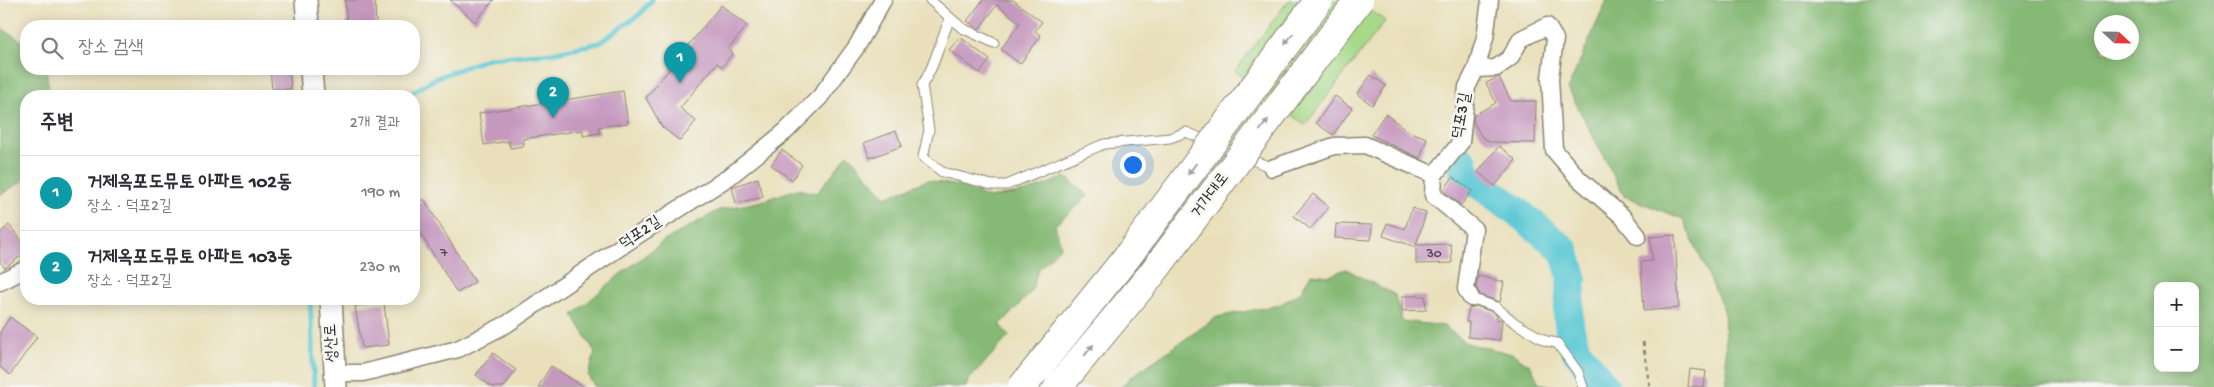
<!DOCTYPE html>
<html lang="ko">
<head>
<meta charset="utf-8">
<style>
  :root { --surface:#fff; --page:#f7f7f7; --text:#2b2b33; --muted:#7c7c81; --line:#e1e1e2; --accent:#c8321e }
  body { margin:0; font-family:"Gochi Hand","Poor Story",sans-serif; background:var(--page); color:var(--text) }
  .controls { position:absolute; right:15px; bottom:15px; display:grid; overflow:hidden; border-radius:10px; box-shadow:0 2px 12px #0003 }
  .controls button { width:45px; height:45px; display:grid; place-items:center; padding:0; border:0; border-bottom:1px solid var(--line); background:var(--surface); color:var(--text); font:25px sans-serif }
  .compass { position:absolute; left:2094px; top:15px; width:45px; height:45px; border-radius:50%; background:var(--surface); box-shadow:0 2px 12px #0003; rotate:112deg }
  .you { position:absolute; left:1132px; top:164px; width:18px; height:18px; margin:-12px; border:4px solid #fff; border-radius:50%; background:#1a73e8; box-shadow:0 0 0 8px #1a73e833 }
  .badge { display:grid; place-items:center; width:32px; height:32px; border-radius:50%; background:var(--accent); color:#fff; font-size:16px; font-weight:700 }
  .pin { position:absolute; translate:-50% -41px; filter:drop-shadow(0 1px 2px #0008) }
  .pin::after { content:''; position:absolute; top:26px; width:18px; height:15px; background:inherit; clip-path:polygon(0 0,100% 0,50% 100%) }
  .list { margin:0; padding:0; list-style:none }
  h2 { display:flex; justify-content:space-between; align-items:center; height:65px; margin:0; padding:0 20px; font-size:21px }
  h2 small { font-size:16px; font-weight:400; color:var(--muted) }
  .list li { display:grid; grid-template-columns:32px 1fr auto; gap:15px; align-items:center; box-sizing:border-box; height:75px; padding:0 20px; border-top:1px solid var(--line) }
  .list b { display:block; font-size:19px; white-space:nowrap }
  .list p { margin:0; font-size:16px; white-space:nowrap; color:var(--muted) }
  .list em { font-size:16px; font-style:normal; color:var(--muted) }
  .icon { flex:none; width:28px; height:28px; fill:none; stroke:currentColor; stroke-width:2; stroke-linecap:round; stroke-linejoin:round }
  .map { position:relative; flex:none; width:2214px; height:387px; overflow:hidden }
  .search { position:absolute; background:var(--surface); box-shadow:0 2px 12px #0003; left:20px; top:20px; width:400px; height:55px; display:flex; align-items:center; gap:12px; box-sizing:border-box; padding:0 18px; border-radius:20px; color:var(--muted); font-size:19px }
  .panel { position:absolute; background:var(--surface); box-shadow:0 2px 12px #0003; left:20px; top:90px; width:400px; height:215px; border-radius:20px }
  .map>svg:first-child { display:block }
</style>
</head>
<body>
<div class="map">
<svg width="2214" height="387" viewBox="0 0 2214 387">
  <rect width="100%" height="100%" fill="#f6f6f2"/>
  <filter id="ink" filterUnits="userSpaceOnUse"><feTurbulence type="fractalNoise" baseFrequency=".02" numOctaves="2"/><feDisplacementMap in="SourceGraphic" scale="10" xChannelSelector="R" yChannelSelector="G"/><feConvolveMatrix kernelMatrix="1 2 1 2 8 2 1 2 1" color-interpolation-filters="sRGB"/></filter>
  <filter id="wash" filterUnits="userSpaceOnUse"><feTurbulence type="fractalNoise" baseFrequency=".0096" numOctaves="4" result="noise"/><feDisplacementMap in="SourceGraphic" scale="20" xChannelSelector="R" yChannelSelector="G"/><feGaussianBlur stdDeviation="1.12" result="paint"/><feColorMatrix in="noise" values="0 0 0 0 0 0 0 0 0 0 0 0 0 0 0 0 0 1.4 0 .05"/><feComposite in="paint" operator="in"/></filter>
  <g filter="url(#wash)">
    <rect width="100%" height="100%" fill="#e9e0bb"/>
    <path fill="#a7d989" stroke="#69825a" d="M1289,0h68l28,21 -80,104 -70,-54z"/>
    <path fill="#85b975" stroke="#587250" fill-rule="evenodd" d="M1607,0h607v387h-487l-3,-77 -41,-91 -59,-23 -56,-108zM2132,22v30h-30v-30zM2158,286h37v82h-37z
      M0,27l26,17v25h20l4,27h-24v83l-26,16z
      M848,154l38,43 42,-17 34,7 27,11 37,-6 40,-15 22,19 -33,29 6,21 -23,24 -7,22 -31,33 9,11 -41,45 -2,6h-371l-7,-11 7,-24 -22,-37 45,-39 46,-35 55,-31 43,-9 35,-12 20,4z
      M1346,269l49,26 7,26 42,5 22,17 47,11 18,12 8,17 15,4h-433l10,-10 86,-60 62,-12 21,-12 11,-19 18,2z"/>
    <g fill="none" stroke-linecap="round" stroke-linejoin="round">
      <path stroke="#5cc9d4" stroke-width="5" d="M407,96l29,-18 53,-20 62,-5 48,-10 41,-29 12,-14
        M310,299l4,88"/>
      <path stroke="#5cc9d4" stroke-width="30" d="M1463,162l2,12 49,35 50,41 8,27 -4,38 2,16 6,19 29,37"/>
    </g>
    <g id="blocks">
      <path fill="#c598be" d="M345,0h30l1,26h-29z
        M450,0h44l-19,22z
        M983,0h30l29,22 -7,9 6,5 -21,28 -19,-15 19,-26 -23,-18 -18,24 -12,-8z
        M721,5l26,21 -19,23 5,4 -11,14 -5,-4 -37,45 16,13 -16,20 -18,-14 -16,-29z
        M960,37l30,23 -10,13 -31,-23z
        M270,69h19l2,20h-19z
        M1371,75l15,11 -14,19 -15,-11z
        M1499,77l12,24h25l-1,42 -46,-1 -8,-6 -8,-15 1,-6 22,-12 -10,-20z
        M623,91l5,32 -30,4 2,6 -17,3v-6l-60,9 1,7 -14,2 -1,-7 -25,4 -5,-32z
        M1335,96l17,12 -19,27 -17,-12z
        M1385,114l25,18 17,6 -7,20 -49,-23z
        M896,131l6,15 -32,12 -6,-15z
        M1499,146l17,14 -21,26 -17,-14z
        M782,150l20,15 -10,15 -21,-15z
        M1453,177l19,14 -11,14 -18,-14z
        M758,178l5,19 -27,6 -4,-16z
        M1313,194l16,13 -19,22 -16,-13z
        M424,199l51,83 -18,11 -43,-70v-18z
        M1412,208l14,5 -10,32 35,-1 1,19 -36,1v-17l-33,-11 4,-13 18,6z
        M1336,224l36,1 -1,15 -36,-2z
        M9,225l17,21v6l-21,16 -5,-6v-29z
        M1675,235l4,73 -35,3 -3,-49 11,-1 -2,-24z
        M1478,276l26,6 -4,20 -20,-7 -4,-8z
        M1402,296h23l1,14 -24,1z
        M384,303l5,42 -27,3 -7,-42z
        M1476,306l17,6 4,4 -1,3 6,1 -2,20 -32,-3 1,-15h-3l3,-14z
        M10,317l27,20 -27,38 -10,-8v-35z
        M493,353l23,17 -12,17h-12l-16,-12z
        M551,366l33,21h-46z
        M1690,369l16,2 -2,16h-16z"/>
    </g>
  </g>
  <g filter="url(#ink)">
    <use href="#blocks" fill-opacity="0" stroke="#8a8673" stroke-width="1"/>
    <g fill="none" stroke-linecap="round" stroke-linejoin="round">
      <g stroke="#8a8673" stroke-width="11">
        <path id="service" d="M930,0l32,28 32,15
          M950,19c-11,23 -14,46 -28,66l7,45 -6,27 19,15 50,13h15l97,-41 66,-6 16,-6 86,36
          M1471,298l25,9 19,16 31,18 11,2 21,29 5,15"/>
      </g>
      <g stroke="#8a8673" stroke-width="19">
        <path id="minor" d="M1476,69l20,-1 14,-10 11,-19 26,-13 8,13 -5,39 4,72 25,29 43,37 16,20
          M1272,168l62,-22 31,-1 69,30
          M0,282l26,-13
          M1471,298l-5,-9 8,-60 -41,-34 1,-20 27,-33 6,-55 9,-18 9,-31 5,-38
          M335,373h28l95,-24 49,-25 131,-89 91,-58 57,-46 34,-34 37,-51 26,-46"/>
      </g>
      <g stroke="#8a8673" stroke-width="24">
        <path id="tertiary" d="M306,0l2,26
          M311,69l2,27
          M331,299l5,88"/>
      </g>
      <path stroke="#8a8673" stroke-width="3" stroke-dasharray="4 4" stroke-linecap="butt" d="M1643,342l7,45"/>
      <use href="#service" stroke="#fff" stroke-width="9"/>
      <use href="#minor" stroke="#fff" stroke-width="16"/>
      <use href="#tertiary" stroke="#fff" stroke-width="21"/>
      <g stroke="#8a8673" stroke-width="30" stroke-linecap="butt">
        <path id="trunk-bridge" d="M1022,387l105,-130 192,-257
          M1058,387l93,-112 208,-275"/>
      </g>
      <use href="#trunk-bridge" stroke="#fff" stroke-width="28"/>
    </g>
    <defs><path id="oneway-solid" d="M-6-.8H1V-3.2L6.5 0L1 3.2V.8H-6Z" transform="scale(1.25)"/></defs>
    <g fill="#a0a0a0">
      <use href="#oneway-solid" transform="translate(1289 39) rotate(127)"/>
      <use href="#oneway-solid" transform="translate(1264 125) rotate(-53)"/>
      <use href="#oneway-solid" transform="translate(1192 169) rotate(127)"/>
      <use href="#oneway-solid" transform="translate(1089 350) rotate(-50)"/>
    </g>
  </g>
  <g text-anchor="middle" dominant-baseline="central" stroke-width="5" stroke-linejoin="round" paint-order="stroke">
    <g font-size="14" fill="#524650">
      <text x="444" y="253">7</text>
      <text x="1434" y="254">30</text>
    </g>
    <g font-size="16" fill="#2b2b2b" stroke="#f6f6f2">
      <text transform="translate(1463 116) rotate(-80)">덕포3길</text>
      <text transform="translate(1211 196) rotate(-53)">거가대로</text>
      <text transform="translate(641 234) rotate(-34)">덕포2길</text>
      <text transform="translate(333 343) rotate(-93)">성산로</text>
    </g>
  </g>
</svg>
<div class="controls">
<button>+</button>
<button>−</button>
</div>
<svg class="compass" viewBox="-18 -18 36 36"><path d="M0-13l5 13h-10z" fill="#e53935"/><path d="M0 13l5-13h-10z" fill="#7c7c81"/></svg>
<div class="you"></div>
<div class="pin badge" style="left:680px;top:83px;background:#0f9aa8">1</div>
<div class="pin badge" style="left:553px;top:118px;background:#0f9aa8">2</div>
<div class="search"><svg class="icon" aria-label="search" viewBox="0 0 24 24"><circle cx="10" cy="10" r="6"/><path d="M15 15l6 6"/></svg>장소 검색</div>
<section class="panel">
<h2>주변<small>2개 결과</small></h2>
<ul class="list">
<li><span class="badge" style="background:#0f9aa8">1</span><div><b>거제옥포도뮤토 아파트 102동</b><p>장소 · 덕포2길</p></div><em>190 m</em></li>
<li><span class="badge" style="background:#0f9aa8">2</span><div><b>거제옥포도뮤토 아파트 103동</b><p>장소 · 덕포2길</p></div><em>230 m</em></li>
</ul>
</section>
</div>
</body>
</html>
